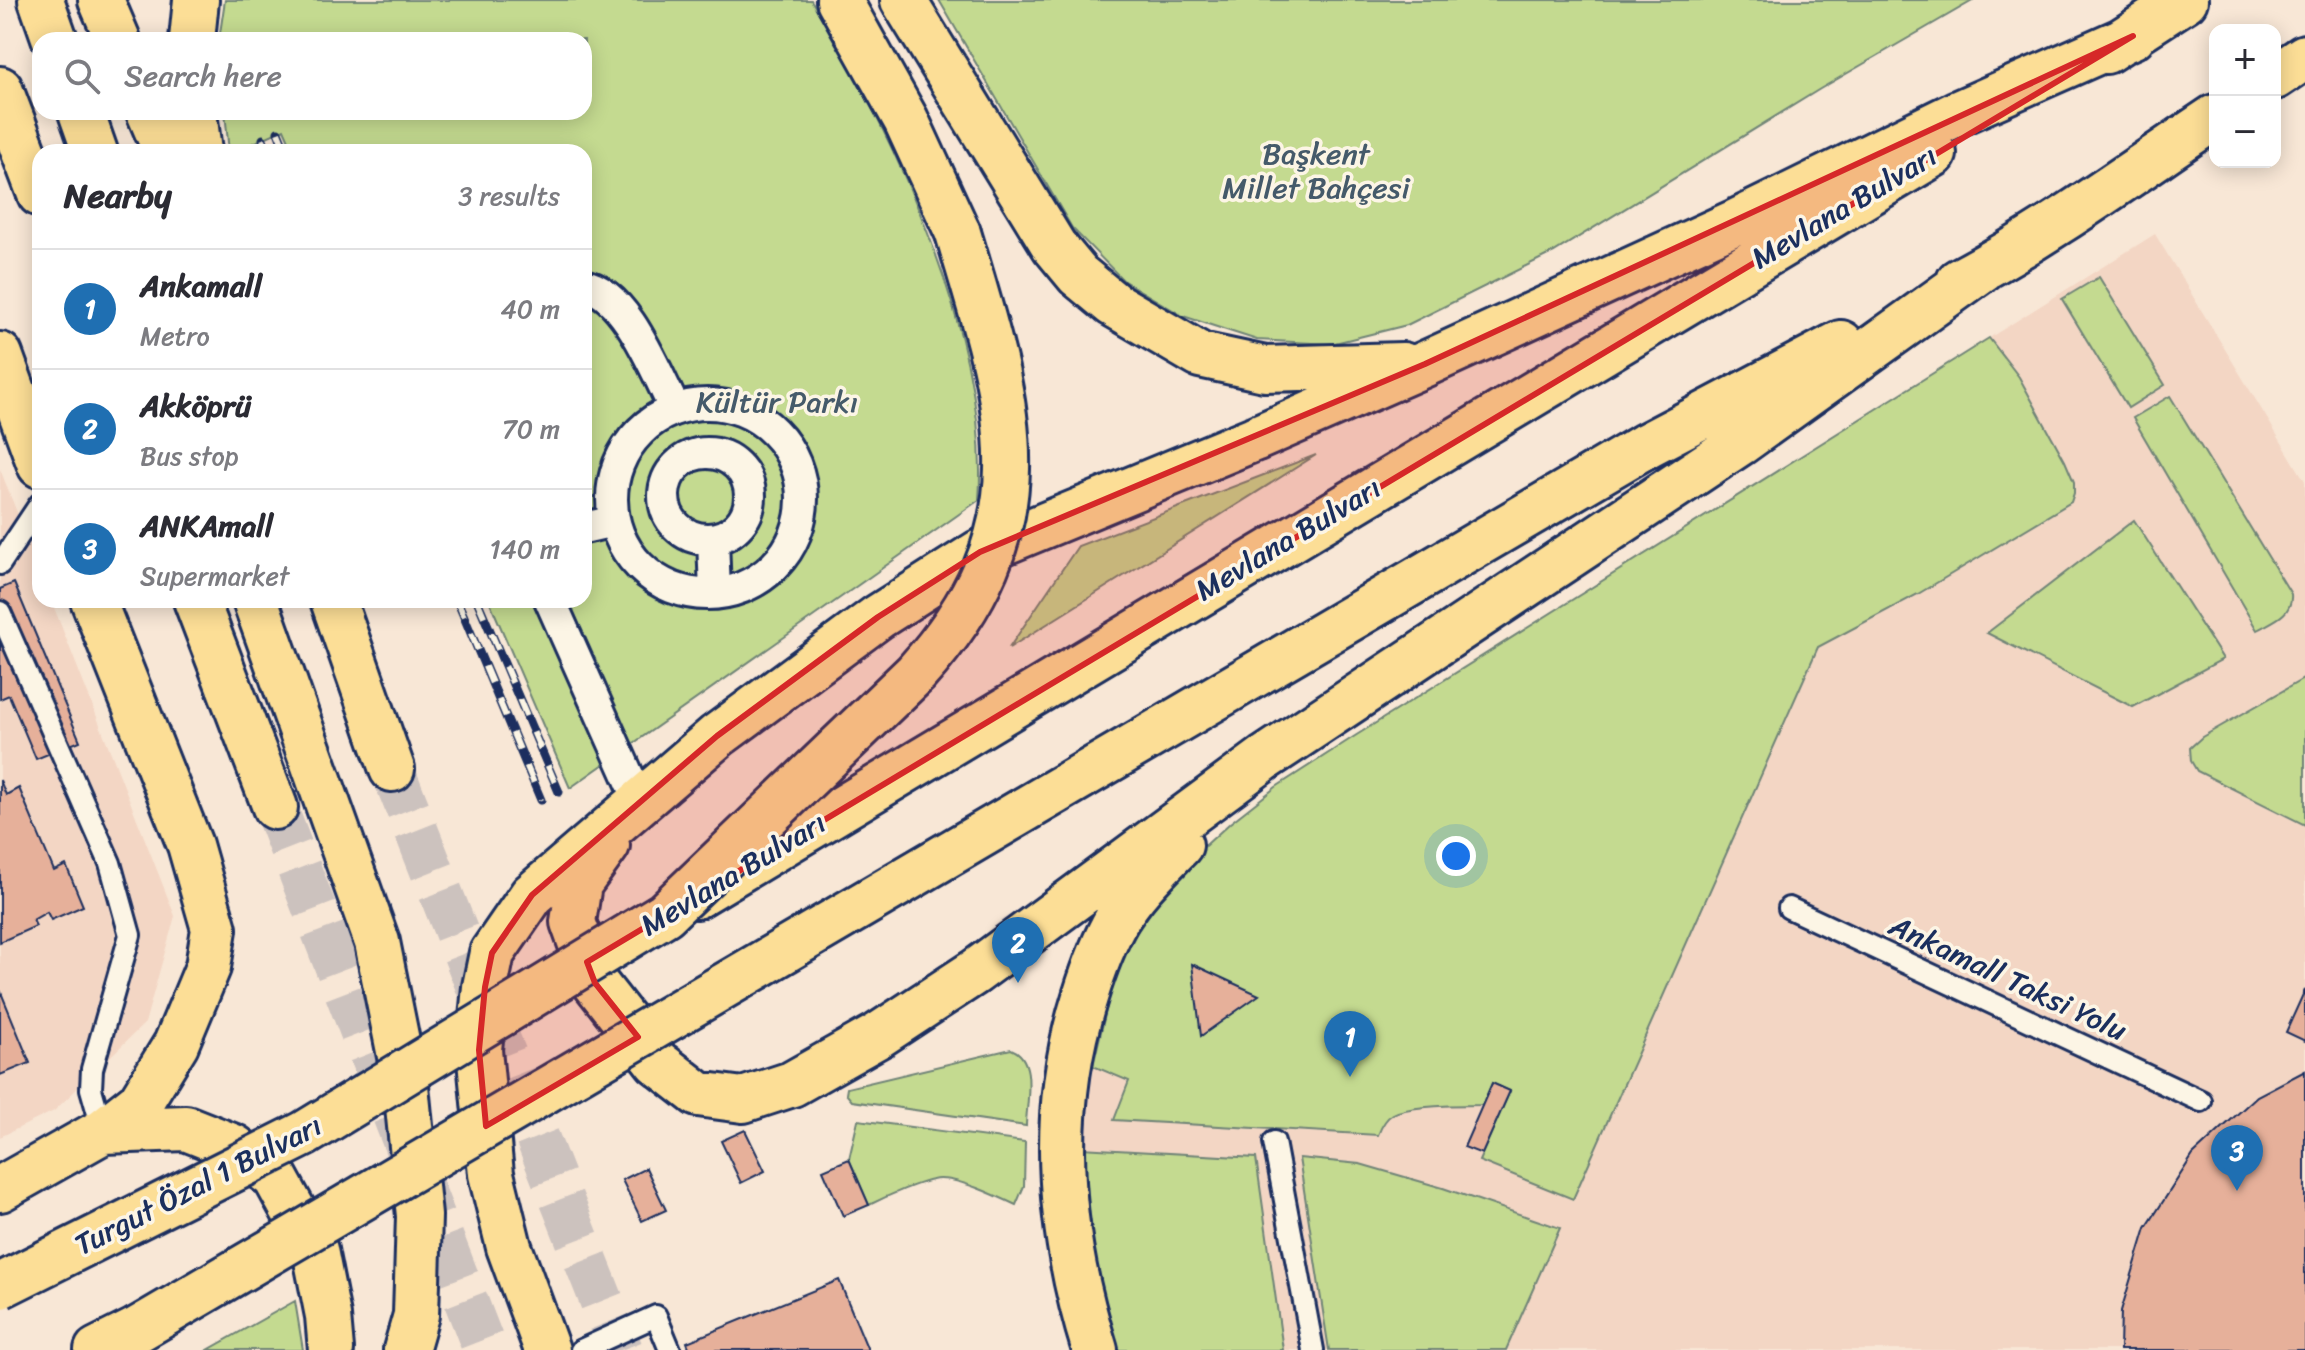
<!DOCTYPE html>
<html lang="en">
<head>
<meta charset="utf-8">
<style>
  :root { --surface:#fff; --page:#f7f7f7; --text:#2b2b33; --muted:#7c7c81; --line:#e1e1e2; --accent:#1f6fb2 }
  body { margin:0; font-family:Sriracha,sans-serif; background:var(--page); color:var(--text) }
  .controls { position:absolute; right:24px; top:24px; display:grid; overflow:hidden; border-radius:16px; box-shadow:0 4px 20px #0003 }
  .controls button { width:72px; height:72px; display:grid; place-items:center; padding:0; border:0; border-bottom:2px solid var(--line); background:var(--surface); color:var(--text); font:40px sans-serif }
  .you { position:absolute; left:1456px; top:856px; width:28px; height:28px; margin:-20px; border:6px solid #fff; border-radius:50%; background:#1a73e8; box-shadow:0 0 0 12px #1a73e833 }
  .badge { display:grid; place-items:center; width:52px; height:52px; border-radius:50%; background:var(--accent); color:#fff; font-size:26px; font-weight:700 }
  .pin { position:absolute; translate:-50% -66px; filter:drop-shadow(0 2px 4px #0008) }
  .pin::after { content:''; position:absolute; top:42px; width:28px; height:24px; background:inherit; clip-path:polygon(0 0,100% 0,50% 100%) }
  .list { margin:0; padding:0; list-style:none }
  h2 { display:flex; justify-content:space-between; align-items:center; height:104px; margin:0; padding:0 32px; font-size:34px }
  h2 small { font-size:26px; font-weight:400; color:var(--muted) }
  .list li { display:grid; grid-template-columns:52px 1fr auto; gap:24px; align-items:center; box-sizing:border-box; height:120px; padding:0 32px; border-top:2px solid var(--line) }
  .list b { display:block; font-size:30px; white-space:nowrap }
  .list p { margin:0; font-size:26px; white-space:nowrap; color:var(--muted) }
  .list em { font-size:26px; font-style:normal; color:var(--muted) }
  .icon { flex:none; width:44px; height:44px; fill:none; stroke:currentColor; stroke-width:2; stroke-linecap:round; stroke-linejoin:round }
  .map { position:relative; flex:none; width:2305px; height:1350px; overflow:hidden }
  .search { position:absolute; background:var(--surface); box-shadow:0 4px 20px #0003; left:32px; top:32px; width:560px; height:88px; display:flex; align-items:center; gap:20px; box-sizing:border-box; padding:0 28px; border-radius:24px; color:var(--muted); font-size:30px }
  .panel { position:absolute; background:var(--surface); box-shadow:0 4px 20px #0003; left:32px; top:144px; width:560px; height:464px; border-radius:24px }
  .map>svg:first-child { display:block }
</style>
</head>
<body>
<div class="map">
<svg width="2305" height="1350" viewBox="0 0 2305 1350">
  <rect width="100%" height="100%" fill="#f8e7d6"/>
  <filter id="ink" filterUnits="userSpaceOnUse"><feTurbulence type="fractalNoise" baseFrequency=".0125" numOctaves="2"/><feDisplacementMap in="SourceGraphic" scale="16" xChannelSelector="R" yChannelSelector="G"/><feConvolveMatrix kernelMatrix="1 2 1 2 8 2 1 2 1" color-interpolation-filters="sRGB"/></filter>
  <g filter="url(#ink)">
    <path fill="#f3d6c4" d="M2155,234l150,247v869h-1192l-32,-179 3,-52 9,-53 17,-73 20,-51 25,-36 75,-83 46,-36 79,-51z
      M0,469l40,102v29h11l124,316 -30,107 -91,88 -54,26z"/>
    <path fill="#c4da90" stroke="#708477" stroke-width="2" d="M225,0h586c83,134 180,340 168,500l-409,288 -81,-188h95v-448h-290l-10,-23 -50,23h-5l-4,-40h359v-72h-365z
      M939,0h1035l-154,89 -266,163 -147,73 -76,19 -74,-4 -74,-24 -59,-35 -52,-53z
      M2099,277l66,108 -37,23 -66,-109z
      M1989,338l30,39 46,84 9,21v11l-3,9 -153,92 -100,53 -245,552 -94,-38 31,-70 -18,-8 -9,22c-20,0 -74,0 -90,9 -7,4 -12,13 -15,21l-264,-15 15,-39 -36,-15 17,-73 20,-51 54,-77 46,-42 46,-36 79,-51z
      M2170,396l121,198c2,21 -18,27 -34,36l-124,-212z
      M1316,455l-307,193 69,-102z
      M2134,520l89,139 -90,48 -146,-74z
      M2305,678v147l-108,-54 -6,-10 -1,-13 12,-11z
      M1011,1049c27,10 15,53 15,77l-174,-25 -6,-7 1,-6z
      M858,1120l167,22 -1,44 -8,19c-19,-9 -57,-27 -77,-26 -17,1 -54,18 -70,26l-20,-46z
      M1081,1148l175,10 27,192h-170l-26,-126z
      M1299,1158l61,6 83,24 117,40 -54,122h-177z
      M295,1301l8,49h-95z"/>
    <path fill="#e6b09a" stroke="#1b2f5e" stroke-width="2" d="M14,583l66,158 -44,18 -27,-64 -9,4v-110z
      M0,780l6,15 13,-7 35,83 12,-6 17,41 -32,14 -4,-8 -14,8 3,6 -36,16z
      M1192,964l67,31 -58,41z
      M0,990l30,73 -30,12z
      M2305,990v51l-19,-9z
      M2305,1071v279h-185l1,-39 25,-83 47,-73 64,-59z
      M1492,1083l18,8 -28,63 -18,-7z
      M745,1130l20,41 -24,12 -20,-42z
      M849,1159l20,46 -26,11 -20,-46z
      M646,1168l20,42 -24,11 -20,-41z
      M839,1280l29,70h-178l-3,-8z"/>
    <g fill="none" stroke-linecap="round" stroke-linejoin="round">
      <path stroke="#ccc2be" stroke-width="44" stroke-dasharray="44 22" stroke-linecap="butt" d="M392,769l229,581
        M275,807l210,543"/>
      <g stroke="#1b2f5e" stroke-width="26">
        <path id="service" d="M0,564l40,-60
          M0,612l110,251 20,72 -38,134 -1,20 12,42
          M1789,908l412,193
          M1274,1142l39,208
          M581,1350l75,-34 14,34"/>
      </g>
      <g stroke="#1b2f5e" stroke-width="36">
        <path id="pedestrian" d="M584,285c43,8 72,88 91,124
          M612 499a95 95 0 1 1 190 0a95 95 0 1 1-190 0Z
          M664 496a43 43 0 1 1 86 0a43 43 0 1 1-86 0Z
          M584,528l30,-7
          M713,539l2,54
          M550,600l90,202"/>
      </g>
      <g stroke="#1b2f5e" stroke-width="50">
        <path id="trunk" d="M41,0l14,40
          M101,0l17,40
          M839,0l67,120 52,113
          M903,0l151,246 24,29 35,29 87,51 65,14 138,-4
          M192,40l4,-40
          M2106,51l79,-51
          M2275,77l30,-20
          M0,89l40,105
          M81,112l14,40
          M149,112l17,40
          M194,112l5,40
          M1959,281c89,-47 172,-108 256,-164
          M0,355l40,110
          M1645,446l196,-103
          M196,600l79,207
          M255,600l122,342 29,144 13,130 -3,99 -10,35
          M333,600l59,169
          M607,845l-28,39 -6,38 22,61 62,79 41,32 45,6 49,-16 87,-49 96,-63 290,-214 475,-315 244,-175
          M696,896l1238,-742
          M103,1131l83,-3 48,19 41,30 40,73 13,66 3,34
          M0,1189l103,-58 38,-30 35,-57 32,-77 6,-38 -24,-84 -97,-245
          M97,1350l40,-20
          M547,1350l-38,-103 -18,-73 -12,-124 6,-63 7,-34 40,-58 185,-159 161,-119 102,-65 274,-113 171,-75 311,-142 220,-108 177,-78
          M1095,1350c-36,-115 -47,-236 -10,-353 8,-26 18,-54 32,-78 17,-28 41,-51 63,-74"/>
      </g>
      <use href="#service" stroke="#fcf5e5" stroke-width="20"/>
      <use href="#pedestrian" stroke="#fcf5e5" stroke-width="30"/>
      <use href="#trunk" stroke="#fcde96" stroke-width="44"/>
      <g stroke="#1b2f5e" stroke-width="9">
        <path id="rail" d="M278,132l8,20
          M263,139l5,13
          M457,600l84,200
          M477,600l82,192"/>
      </g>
      <use href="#rail" stroke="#fcf5e5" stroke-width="6" stroke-dasharray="18" stroke-linecap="butt"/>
      <g stroke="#1b2f5e" stroke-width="50" stroke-linecap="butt">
        <path id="trunk-bridge" d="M0,1286l304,-152 361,-220 251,-241c135,-150 94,-267 42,-440
          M137,1330l1508,-884"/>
      </g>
      <use href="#trunk-bridge" stroke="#fcde96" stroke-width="44"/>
    </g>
  </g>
  <path fill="#d62828" fill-opacity="0.2" stroke="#d62828" stroke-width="6" stroke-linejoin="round" d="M2133,36l-1546,926 8,21 43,54 -152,89 -7,-76 6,-63 7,-34 40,-58 185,-159 161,-119 102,-65 445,-188z"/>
  <g text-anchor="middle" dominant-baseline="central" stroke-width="7" stroke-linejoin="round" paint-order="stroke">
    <g font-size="30" fill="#455a6a" stroke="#fcf5e5">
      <text x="1316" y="154">Başkent<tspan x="1316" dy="34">Millet Bahçesi</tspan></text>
      <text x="777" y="402">Kültür Parkı</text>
    </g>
    <g font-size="30" fill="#1b2f5e" stroke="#fcf5e5">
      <text transform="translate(1844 207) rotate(-31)">Mevlana Bulvarı</text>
      <text transform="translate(1288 539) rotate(-31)">Mevlana Bulvarı</text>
      <text transform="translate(733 874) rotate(-31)">Mevlana Bulvarı</text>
      <text transform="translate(2008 978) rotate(25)">Ankamall Taksi Yolu</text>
      <text transform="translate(198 1185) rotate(-27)">Turgut Özal 1 Bulvarı</text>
    </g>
  </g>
</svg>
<div class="controls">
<button>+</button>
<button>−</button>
</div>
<div class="you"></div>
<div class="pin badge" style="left:1350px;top:1077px">1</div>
<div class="pin badge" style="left:1018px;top:983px">2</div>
<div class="pin badge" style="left:2237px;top:1191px">3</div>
<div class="search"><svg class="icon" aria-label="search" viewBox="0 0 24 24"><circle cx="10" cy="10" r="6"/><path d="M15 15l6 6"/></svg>Search here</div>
<section class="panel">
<h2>Nearby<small>3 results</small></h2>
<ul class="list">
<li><span class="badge">1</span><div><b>Ankamall</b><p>Metro</p></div><em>40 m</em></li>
<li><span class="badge">2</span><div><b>Akköprü</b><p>Bus stop</p></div><em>70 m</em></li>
<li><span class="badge">3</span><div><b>ANKAmall</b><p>Supermarket</p></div><em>140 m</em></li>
</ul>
</section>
</div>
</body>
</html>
